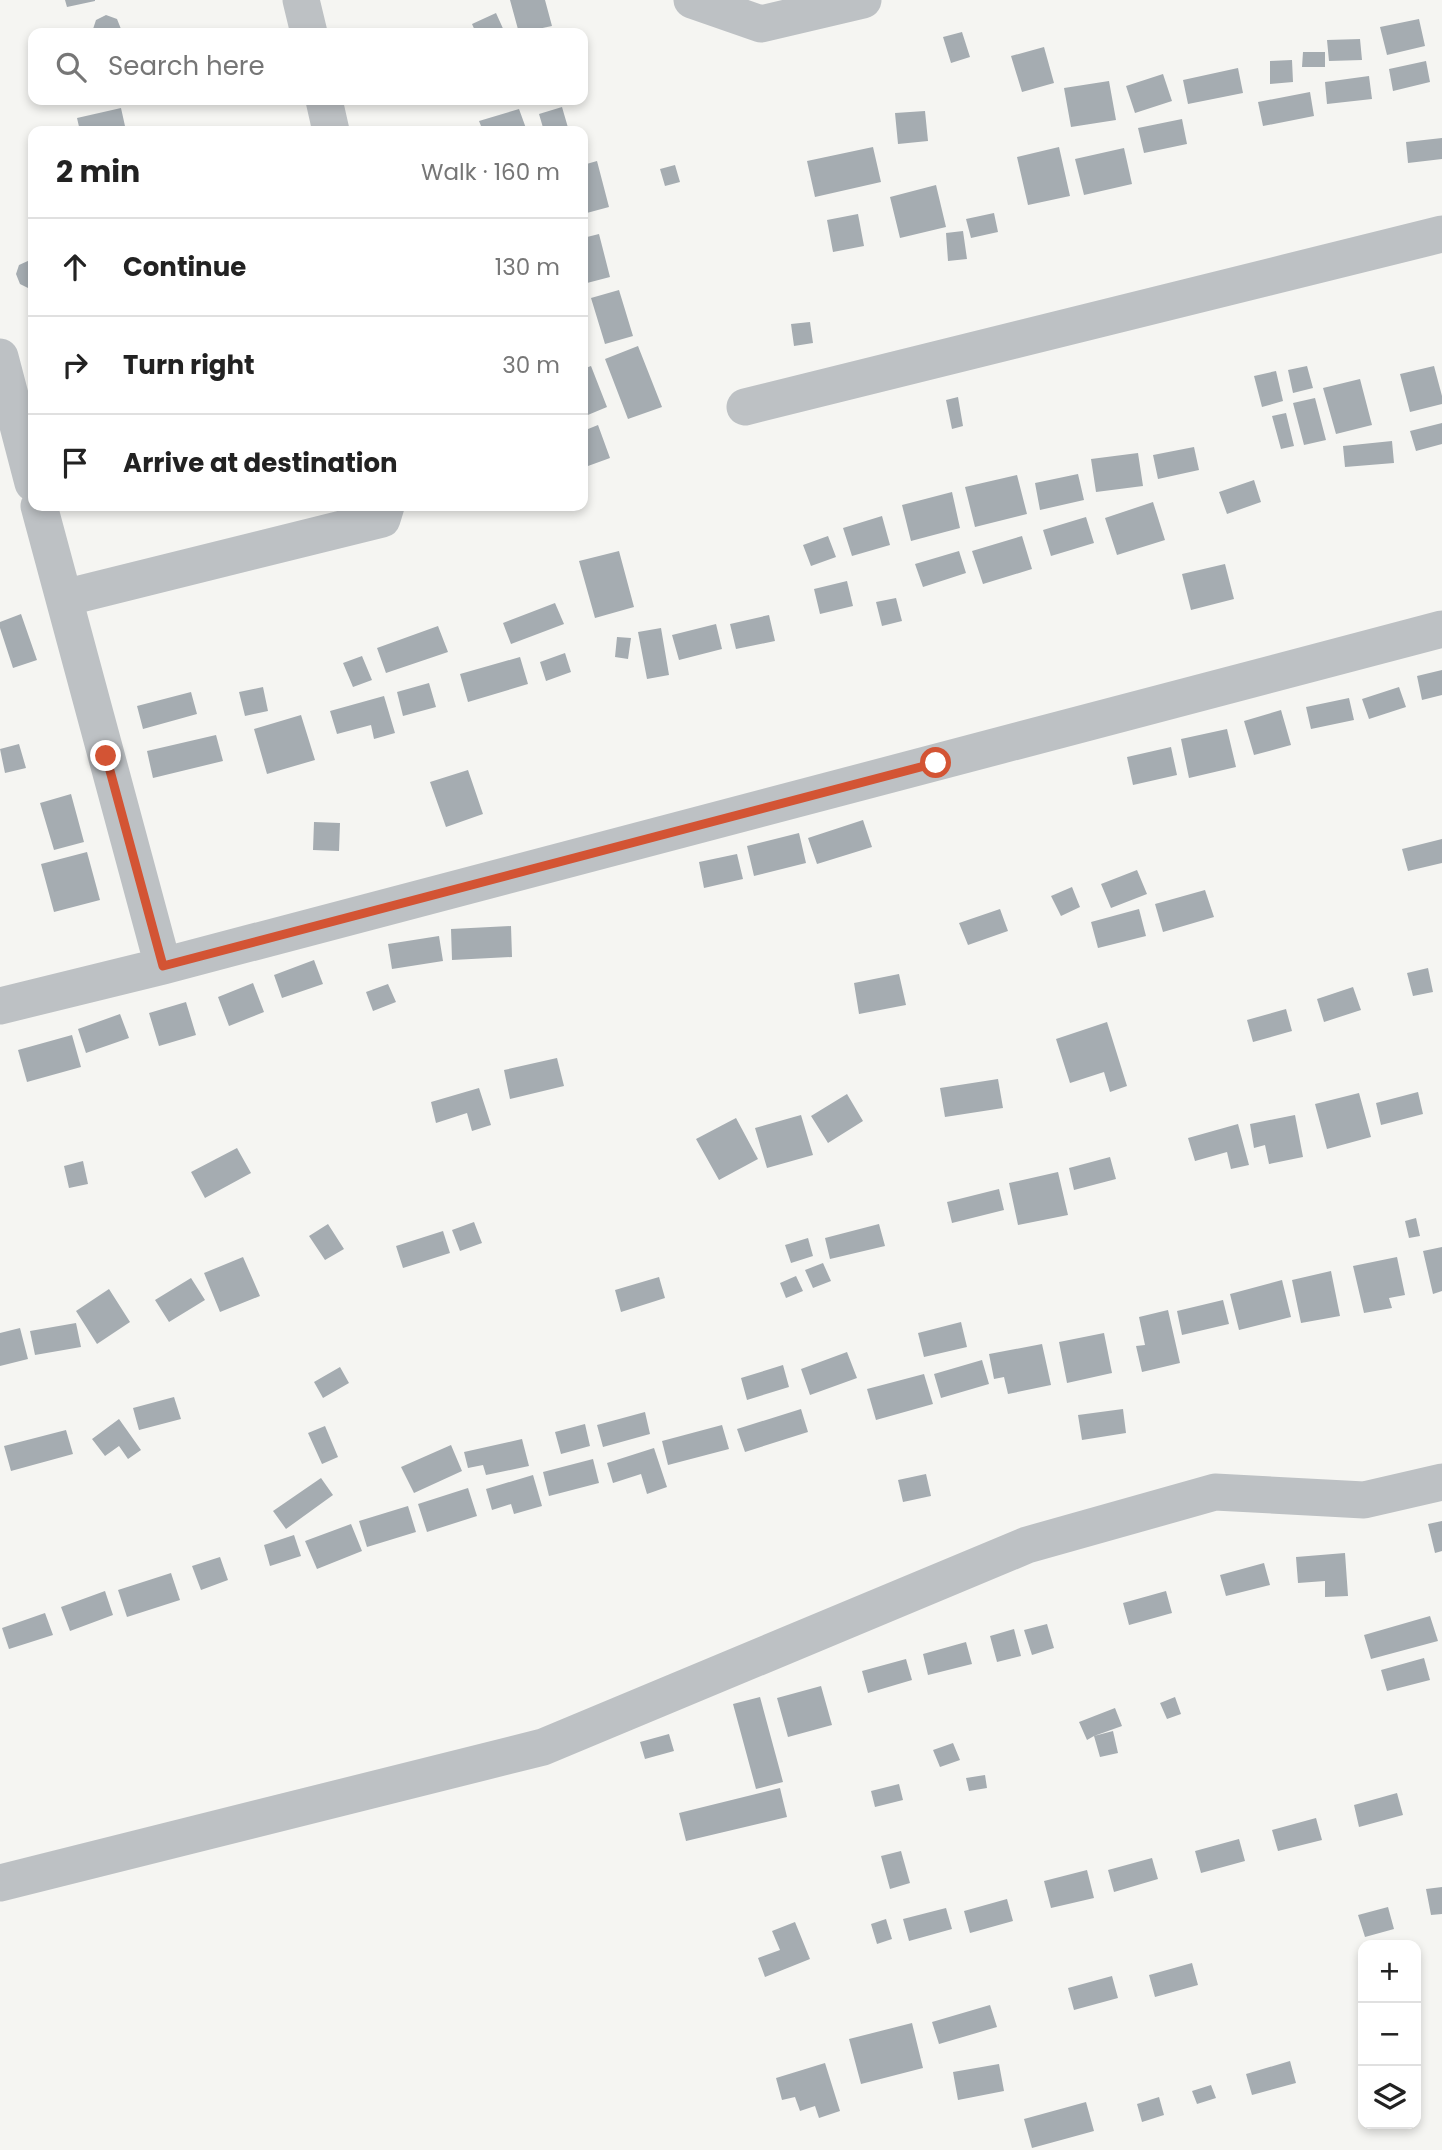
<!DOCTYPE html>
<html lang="en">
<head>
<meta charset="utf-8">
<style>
  :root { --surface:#fff; --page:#f2f2f2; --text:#222; --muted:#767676; --line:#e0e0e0 }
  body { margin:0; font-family:Poppins,sans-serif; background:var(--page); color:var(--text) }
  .controls { position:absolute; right:21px; bottom:21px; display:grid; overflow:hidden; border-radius:14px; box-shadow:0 4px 10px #0003 }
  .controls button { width:63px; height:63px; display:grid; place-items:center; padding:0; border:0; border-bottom:2px solid var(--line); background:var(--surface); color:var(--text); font:35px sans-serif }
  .stop { position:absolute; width:21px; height:21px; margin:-16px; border:5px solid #d35434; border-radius:50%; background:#fff }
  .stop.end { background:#d35434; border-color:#fff; box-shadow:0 2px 7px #0008 }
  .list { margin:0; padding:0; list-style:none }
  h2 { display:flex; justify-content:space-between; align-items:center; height:91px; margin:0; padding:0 28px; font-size:30px }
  h2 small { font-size:23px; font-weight:400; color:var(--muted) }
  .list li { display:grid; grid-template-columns:46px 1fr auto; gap:21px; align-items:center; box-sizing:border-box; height:98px; padding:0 28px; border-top:2px solid var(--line) }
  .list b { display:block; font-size:26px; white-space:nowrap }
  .list em { font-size:23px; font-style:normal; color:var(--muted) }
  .icon { flex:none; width:38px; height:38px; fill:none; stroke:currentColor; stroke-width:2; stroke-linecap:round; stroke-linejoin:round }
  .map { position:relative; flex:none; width:1442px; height:2150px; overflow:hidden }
  .search { position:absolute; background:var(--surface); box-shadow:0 4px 10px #0003; left:28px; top:28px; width:560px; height:77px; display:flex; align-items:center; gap:18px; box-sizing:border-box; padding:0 24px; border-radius:14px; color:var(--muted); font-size:26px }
  .panel { position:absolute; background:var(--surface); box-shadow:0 4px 10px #0003; left:28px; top:126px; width:560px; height:385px; border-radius:14px }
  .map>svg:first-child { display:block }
</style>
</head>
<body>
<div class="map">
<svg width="1442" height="2150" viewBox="0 0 1442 2150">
  <rect width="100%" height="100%" fill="#f5f5f2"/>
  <path fill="#a5acb1" d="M65,0h30v1l-28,6z
    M510,0h35l7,26 -33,7z
    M496,13l9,20h-29l-4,-9z
    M106,15l11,4 4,10 -1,4h-26l-1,-4 3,-9z
    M1419,19l6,27 -38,9 -7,-28z
    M962,32l8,25 -19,6 -8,-26z
    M1360,39l2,21 -33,1 -2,-21z
    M1044,47l10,36 -32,9 -11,-36z
    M1303,52h22v15h-23z
    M1292,60l1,22 -23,2v-23z
    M1426,61l4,21 -37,9 -4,-22z
    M1238,68l5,25 -55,11 -5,-24z
    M1163,74l9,27 -37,12 -9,-27z
    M1369,76l3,23 -45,5 -2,-22z
    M1109,81l7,39 -45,7 -7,-39z
    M1310,92l4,24 -51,10 -5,-24z
    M562,107l7,24h-25l-5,-17z
    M121,108l4,18 -19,5h-26l-3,-13z
    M519,109l8,22h-44l-4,-10z
    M925,111l3,30 -30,3 -3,-31z
    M1182,119l5,25 -43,9 -6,-25z
    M1442,138v21l-34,4 -2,-21z
    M873,147l8,35 -66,15 -8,-36z
    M1059,147l11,49 -42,9 -11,-48z
    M1124,148l8,36 -48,11 -9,-36z
    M597,161l12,46 -26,7v-49z
    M675,165l5,17 -15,4 -5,-17z
    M936,185l10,42 -46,11 -10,-41z
    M994,213l4,19 -27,6 -5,-19z
    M858,214l6,32 -31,6 -6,-32z
    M963,231l4,28 -19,2 -2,-28z
    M599,234l11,43 -23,6 -4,-16v-29z
    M30,260l3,1v26l-3,2 -10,-5 -4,-10 3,-9z
    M619,290l14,46 -28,8 -14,-46z
    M810,322l3,21 -19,3 -3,-22z
    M638,346l24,61 -34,12 -23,-60z
    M591,366l16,41 -24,10v-48z
    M1307,366l6,22 -20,5 -5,-23z
    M1434,366l8,30v8l-32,8 -10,-38z
    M1276,371l7,30 -21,6 -8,-31z
    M1360,379l12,46 -36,9 -13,-46z
    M958,397l5,29 -11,3 -6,-29z
    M1315,398l11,42 -22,5 -11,-42z
    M1286,413l8,33 -13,3 -9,-33z
    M1442,423v21l-26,7 -6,-20z
    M598,425l12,33 -22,8 -5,-13v-22z
    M1392,441l2,22 -49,4 -2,-21z
    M1194,447l5,23 -41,9 -5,-24z
    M1138,453l5,33 -47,6 -5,-33z
    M1078,474l6,26 -44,10 -5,-27z
    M1017,475l10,39 -52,13 -10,-40z
    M1254,480l7,22 -34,12 -8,-22z
    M952,492l8,36 -49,13 -9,-36z
    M1153,502l12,38 -48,15 -12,-37z
    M882,516l8,29 -38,11 -9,-28z
    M1086,517l8,26 -43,13 -8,-26z
    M828,536l8,21 -25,9 -8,-21z
    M1022,536l10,33 -49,15 -11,-33z
    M619,551l15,56 -39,11 -16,-57z
    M959,551l7,22 -43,14 -8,-23z
    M1225,564l9,35 -43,11 -9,-36z
    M847,581l6,25 -33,8 -6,-25z
    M896,598l6,23 -20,5 -6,-24z
    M555,603l9,21 -53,20 -8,-21z
    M21,614l16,46 -24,8 -13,-40v-6z
    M769,615l6,26 -39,8 -6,-25z
    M716,624l6,25 -43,11 -7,-25z
    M438,626l10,26 -62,21 -9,-25z
    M661,628l8,47 -22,4 -9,-47z
    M617,637l14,1 -3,21 -13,-2z
    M565,653l6,19 -25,9 -6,-19z
    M362,656l10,24 -19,7 -10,-24z
    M520,657l8,27 -60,18 -8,-28z
    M1442,670v25l-20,5 -5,-24z
    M429,683l7,24 -33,9 -6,-24z
    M263,687l5,24 -23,5 -6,-24z
    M1399,687l7,20 -37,12 -7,-20z
    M191,692l6,22 -54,15 -6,-23z
    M384,696l11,37 -21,6 -3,-14 -34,9 -7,-23z
    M1349,698l5,22 -43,9 -5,-22z
    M1281,710l10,35 -37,10 -10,-34z
    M301,715l14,45 -48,14 -13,-45z
    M1227,729l9,38 -47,11 -8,-39z
    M216,735l7,26 -70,17 -6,-27z
    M19,744l7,24 -21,5 -5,-24z
    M1171,747l6,28 -44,10 -6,-28z
    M468,770l15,44 -37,13 -16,-45z
    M71,794l13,48 -30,8 -14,-47z
    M863,820l9,27 -55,17 -9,-26z
    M314,822l26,1 -1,28 -26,-1z
    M799,833l7,30 -52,13 -7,-30z
    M1442,839v24l-34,8 -6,-22z
    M87,852l13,48 -46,12 -13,-48z
    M737,854l6,25 -39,9 -5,-26z
    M1137,870l10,24 -36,14 -10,-24z
    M1072,887l8,20 -19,9 -10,-20z
    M1205,890l9,27 -51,15 -8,-28z
    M1000,909l8,22 -40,14 -9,-22z
    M1139,909l7,27 -48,12 -7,-26z
    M511,926l1,31 -60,3 -1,-31z
    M439,936l4,25 -51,8 -4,-25z
    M314,960l9,24 -41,14 -8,-23z
    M1428,968l5,24 -20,4 -6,-23z
    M899,974l7,31 -47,9 -5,-31z
    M253,983l11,29 -35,14 -11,-29z
    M388,984l8,18 -23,9 -7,-19z
    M1353,987l8,23 -37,12 -7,-23z
    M186,1002l10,33 -37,11 -10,-33z
    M1286,1009l6,22 -39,11 -6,-22z
    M120,1014l9,24 -43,15 -8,-24z
    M1107,1022l20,64 -17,6 -6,-20 -34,11 -14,-44z
    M72,1035l9,32 -54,15 -9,-32z
    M557,1058l7,28 -54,13 -6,-29z
    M998,1079l5,29 -58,9 -5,-29z
    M479,1088l12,37 -19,6 -5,-18 -31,10 -5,-21z
    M1418,1092l5,22 -42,11 -5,-22z
    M1359,1093l12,44 -44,12 -12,-45z
    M847,1094l16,27 -35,22 -17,-27z
    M801,1115l12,40 -46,13 -12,-40z
    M1295,1115l8,42 -34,7 -4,-19 -11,3 -4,-24z
    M736,1118l22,41 -39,21 -23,-41z
    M1238,1124l11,41 -18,4 -4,-17 -32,9 -7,-23z
    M237,1148l14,25 -46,25 -14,-26z
    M1110,1157l6,22 -42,11 -5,-22z
    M83,1161l5,23 -19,4 -5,-22z
    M1058,1172l10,43 -50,10 -9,-42z
    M999,1189l5,21 -52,13 -5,-21z
    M1416,1218l4,18 -11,2 -4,-17z
    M474,1222l8,21 -22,8 -8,-21z
    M328,1224l16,25 -19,11 -16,-24z
    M879,1224l6,22 -55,13 -5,-21z
    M443,1231l7,22 -47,15 -7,-22z
    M808,1238l5,18 -22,7 -6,-18z
    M1442,1247v44l-9,3 -10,-43z
    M243,1257l17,39 -40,16 -16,-39z
    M1397,1257l8,38 -16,3 3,10 -28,5 -11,-47z
    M823,1263l8,18 -18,7 -8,-18z
    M1331,1271l9,45 -39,7 -9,-43z
    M796,1276l7,15 -17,7 -6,-15z
    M659,1277l6,21 -44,14 -6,-22z
    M191,1278l14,22 -36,22 -14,-22z
    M1282,1280l9,37 -52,13 -9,-36z
    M109,1289l21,33 -33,22 -21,-33z
    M1223,1300l6,24 -47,11 -5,-24z
    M1168,1310l12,53 -38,9 -6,-26 9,-1 -6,-28z
    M961,1322l6,25 -43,10 -6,-24z
    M76,1323l5,24 -46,8 -5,-24z
    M20,1328l8,31 -28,7v-33z
    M1104,1333l8,40 -45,10 -8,-41z
    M1042,1344l9,41 -43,9 -4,-17 -10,2 -5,-25z
    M847,1352l10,26 -47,17 -9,-26z
    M982,1360l7,24 -48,14 -7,-24z
    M783,1365l6,22 -42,13 -6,-22z
    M340,1367l9,16 -26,15 -9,-16z
    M924,1374l9,30 -57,16 -9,-31z
    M174,1397l7,22 -42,11 -6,-22z
    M801,1409l7,23 -63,20 -8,-23z
    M1123,1409l3,24 -44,7 -4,-25z
    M645,1412l5,22 -47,13 -6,-22z
    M119,1419l22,31 -13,9 -9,-13 -14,10 -13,-17z
    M585,1424l5,22 -29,8 -6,-22z
    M722,1425l7,24 -61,16 -6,-24z
    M325,1426l13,31 -16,7 -14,-31z
    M66,1430l7,24 -62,17 -7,-25z
    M522,1439l7,27 -43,9 -3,-10 -15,3 -4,-16z
    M451,1445l11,26 -48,22 -13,-26z
    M654,1448l13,39 -20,7 -6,-20 -28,9 -6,-20z
    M593,1459l6,24 -50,13 -6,-24z
    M926,1474l5,22 -28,6 -5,-22z
    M533,1475l9,31 -28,8 -3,-10 -19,6 -6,-21z
    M321,1478l12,17 -47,34 -13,-18z
    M468,1488l9,28 -50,16 -9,-28z
    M408,1506l8,26 -49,15 -8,-26z
    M1442,1521v30l-7,2 -7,-29z
    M351,1524l11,27 -45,18 -12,-28z
    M294,1535l7,21 -31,10 -6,-21z
    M1345,1553l3,43 -23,1v-16l-27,2 -2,-26z
    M220,1557l8,23 -27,10 -9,-24z
    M1264,1563l6,22 -44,11 -6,-21z
    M171,1573l9,27 -53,17 -9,-27z
    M105,1591l8,24 -43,16 -9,-24z
    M1166,1591l6,22 -43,12 -6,-22z
    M45,1613l8,22 -44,14 -7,-21z
    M1430,1616l8,25 -67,18 -7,-24z
    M1047,1624l7,24 -22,7 -8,-25z
    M1014,1629l7,27 -24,6 -7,-26z
    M966,1642l6,22 -44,11 -5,-21z
    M1424,1658l6,22 -43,11 -6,-21z
    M906,1659l6,21 -44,13 -6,-22z
    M821,1686l11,39 -44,12 -11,-39z
    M760,1697l23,85 -27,7 -23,-85z
    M1175,1697l6,17 -14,5 -7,-16z
    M1115,1708l7,18 -28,10 19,-5 5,22 -18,4 -6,-21 -7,4 -8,-18z
    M669,1734l5,17 -29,8 -5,-17z
    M953,1743l7,17 -20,7 -7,-17z
    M985,1775l2,13 -18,3 -3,-13z
    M899,1784l4,16 -28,7 -4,-16z
    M780,1788l7,29 -101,24 -7,-28z
    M1397,1793l6,22 -44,12 -5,-22z
    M1316,1818l6,22 -44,11 -6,-21z
    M1239,1839l6,22 -44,12 -6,-22z
    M901,1851l9,32 -20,6 -9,-33z
    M1152,1858l6,21 -44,13 -6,-22z
    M1087,1870l7,28 -43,10 -7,-27z
    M1442,1887v27l-11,1 -5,-26z
    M1007,1899l6,22 -43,12 -6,-22z
    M1388,1907l6,22 -29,8 -7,-22z
    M946,1908l6,21 -43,12 -6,-22z
    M886,1919l6,20 -15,5 -6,-20z
    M795,1922l15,37 -45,18 -7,-19 22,-8 -8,-19z
    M1192,1963l6,22 -43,12 -6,-22z
    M1112,1976l6,22 -44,12 -6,-22z
    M990,2005l7,22 -58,17 -7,-22z
    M912,2023l11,45 -62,16 -12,-45z
    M1290,2061l6,22 -44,12 -6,-21z
    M825,2063l15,48 -21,7 -4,-12 -15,5 -5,-14 -13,3 -6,-22z
    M999,2064l5,27 -46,9 -5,-28z
    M1211,2085l5,13 -19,6 -5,-13z
    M1159,2097l5,18 -22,7 -5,-18z
    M1086,2102l8,29 -62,17 -8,-29z"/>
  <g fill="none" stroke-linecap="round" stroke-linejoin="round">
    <path stroke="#bdc1c4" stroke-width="37" d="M301,0l8,33
      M692,0l69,24 102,-24
      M324,100l7,31
      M0,357l33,126
      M745,407l697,-173
      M39,506l124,460
      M64,598l318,-79 4,-13
      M0,1006l163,-40 1279,-337
      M0,1883l543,-136 484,-202 188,-53 149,8 78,-18"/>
  </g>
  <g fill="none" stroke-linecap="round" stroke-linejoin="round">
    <path stroke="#d35434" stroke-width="9" d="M106,756l57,210 773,-203"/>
  </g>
</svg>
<div class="controls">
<button>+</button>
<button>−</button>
<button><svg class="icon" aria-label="layers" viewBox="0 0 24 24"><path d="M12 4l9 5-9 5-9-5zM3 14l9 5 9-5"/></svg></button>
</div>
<div class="stop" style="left:936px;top:763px"></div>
<div class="stop end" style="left:106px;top:756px"></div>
<div class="search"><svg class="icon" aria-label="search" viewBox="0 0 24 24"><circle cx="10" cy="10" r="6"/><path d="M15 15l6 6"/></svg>Search here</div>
<section class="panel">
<h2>2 min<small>Walk · 160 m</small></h2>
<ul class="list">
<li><svg class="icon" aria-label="ahead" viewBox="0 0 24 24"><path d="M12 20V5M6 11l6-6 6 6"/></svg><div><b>Continue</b></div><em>130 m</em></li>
<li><svg class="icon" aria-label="right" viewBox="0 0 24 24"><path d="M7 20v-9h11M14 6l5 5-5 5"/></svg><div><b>Turn right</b></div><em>30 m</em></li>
<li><svg class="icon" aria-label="arrive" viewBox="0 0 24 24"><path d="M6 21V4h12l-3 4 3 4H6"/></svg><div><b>Arrive at destination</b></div></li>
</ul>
</section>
</div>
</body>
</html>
